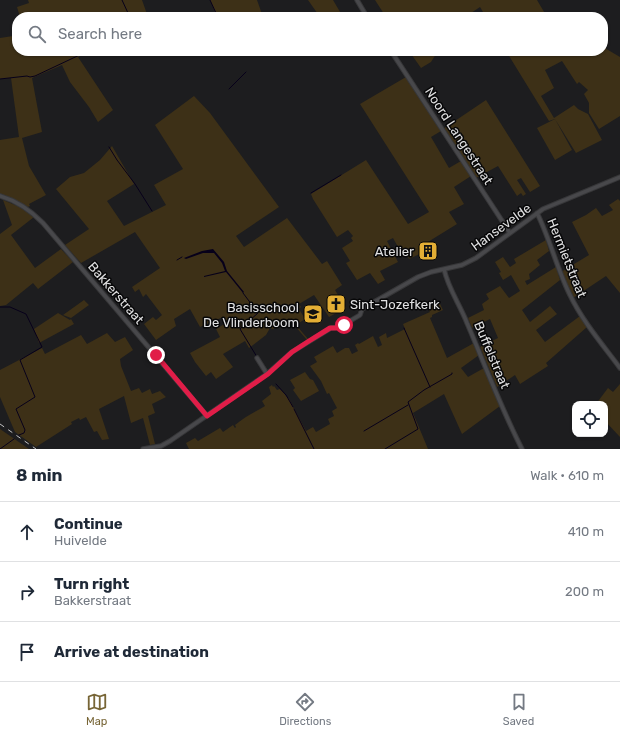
<!DOCTYPE html>
<html lang="en">
<head>
<meta charset="utf-8">
<style>
  :root { --surface:#fff; --page:#f2f2f3; --text:#1f2937; --muted:#747a83; --line:#e0e1e3; --accent:#776536 }
  body { margin:0; font-family:Rubik,sans-serif; background:var(--page); color:var(--text) }
  .controls { position:absolute; right:12px; bottom:12px; display:grid; overflow:hidden; border-radius:8px; box-shadow:0 1px 3px #0004 }
  .controls button { width:36px; height:36px; display:grid; place-items:center; padding:0; border:0; border-bottom:1px solid var(--line); background:var(--surface); color:var(--text); font:20px sans-serif }
  .stop { position:absolute; width:12px; height:12px; margin:-9px; border:3px solid #e11d48; border-radius:50%; background:#fff }
  .stop.end { background:#e11d48; border-color:#fff; box-shadow:0 1px 4px #0008 }
  .list { margin:0; padding:0; list-style:none }
  h2 { display:flex; justify-content:space-between; align-items:center; height:52px; margin:0; padding:0 16px; font-size:17px }
  h2 small { font-size:13px; font-weight:400; color:var(--muted) }
  .list li { display:grid; grid-template-columns:26px 1fr auto; gap:12px; align-items:center; box-sizing:border-box; height:60px; padding:0 16px; border-top:1px solid var(--line) }
  .list b { display:block; font-size:15px; white-space:nowrap }
  .list p { margin:0; font-size:13px; white-space:nowrap; color:var(--muted) }
  .list em { font-size:13px; font-style:normal; color:var(--muted) }
  .icon { flex:none; width:22px; height:22px; fill:none; stroke:currentColor; stroke-width:2; stroke-linecap:round; stroke-linejoin:round }
  .map { position:relative; flex:none; width:620px; height:449px; overflow:hidden }
  .search { position:absolute; background:var(--surface); box-shadow:0 1px 3px #0004; left:12px; right:12px; top:12px; height:44px; display:flex; align-items:center; gap:10px; box-sizing:border-box; padding:0 14px; border-radius:16px; color:var(--muted); font-size:15px }
  .sheet { height:232px; background:var(--surface) }
  nav { display:flex; justify-content:space-around; align-items:center; box-sizing:border-box; height:56px; border-top:1px solid var(--line); background:var(--surface); font-size:11px; color:var(--muted) }
  nav a { display:grid; justify-items:center; gap:2px }
  nav .on { color:var(--accent) }
  .map>svg:first-child { display:block }
</style>
</head>
<body>
<div class="map">
<svg width="620" height="449" viewBox="0 0 620 449">
  <rect width="100%" height="100%" fill="#1d1d1f"/>
  <path fill="#3d3017" d="M28,0h114l6,17h-128l-3,-10 12,-4z
    M210,0h47l6,17h-46z
    M308,0h25l10,17h-23z
    M375,0h162l10,17 6,-5 7,5h-74l-6,-10 -15,10h-79z
    M13,28h4v23h72l-11,6 35,53 -15,12 -9,-15 -19,-25 -8,-17 -30,13 10,54 -20,6 7,28 17,29 -17,9 1,2 -2,1 -28,-13v-54l19,-3 -8,-59 -11,1v-41l13,-2z
    M603,47l17,10v59l-21,13 -10,-16v-10l-5,-9 4,-4 -9,-8 -2,2 -15,-23 -17,9 9,18 -13,8 13,22 20,-13 4,4 10,5 14,26 -26,13 -21,-34 17,31 -17,10 -18,-32 18,-9 -6,2 -43,-70h97z
    M409,51h29l-7,11 -10,6z
    M406,77l35,54 -10,6 18,31 12,-7 10,15 -17,11 10,17 -15,8 8,12 -34,21 3,6 -17,8 -2,-4 -4,1 -10,-18 -6,3 11,21 -18,9 5,9 -7,4 -8,-11 -13,7 -11,-17 4,-2 -8,-13 11,-7 -2,-3 2,-2 -5,-6 -11,7 -24,-38 -2,-5 55,-34 42,64 21,-12 -69,-108z
    M194,96l16,17 69,94 -43,29 8,11 43,-29 35,46 5,-3 15,24 -7,5 11,18 -4,2 -6,-15 -8,5 10,12 -9,5 -15,-22 -15,9 2,3 -2,2 6,10 -9,6 12,14 -1,1 -18,-21 -16,10 -3,-1 -4,7 -17,13 -4,-7 -22,13 10,13 -17,12 -5,-7 -5,4 -11,-14 -5,-9 30,-16 -4,-8 10,-6 -3,-6 -23,10 -10,-18 -16,10 2,7 -20,14 -12,-16 9,-7 3,3 6,-5 -16,-21 -3,3 -4,-8 -4,3 -3,-5 28,-19 -25,-36 -54,31 -16,-18 24,-16 -33,-40 14,-12 14,-4 16,-13 12,-14 22,38 -27,17 17,25 42,-21 -12,-20 29,-16 -28,-44z
    M486,100l54,86 -10,6 -9,-14 -4,2 9,14 -3,2 -2,-3 -4,3 -19,-30 -22,12 -33,-49z
    M618,199l2,2v92l-14,-17 -33,22 -12,-26 28,-17 -17,-33 14,-7 10,-7 6,8 11,-6 -4,-5z
    M3,200l17,7 14,10 -23,18 24,33 26,-19 12,13 -35,27 -5,-6 -27,22 -6,1v-72l12,-9z
    M546,240l3,11 -12,9 3,5 -11,9 1,5 -5,2 2,4 29,-18 4,13 -38,30 8,12 20,-16 7,8 -21,16 9,12 35,-26 7,11 -41,36 2,3 -28,18 -5,-9 -18,12 -17,-40 18,-9 -8,-19 -18,9 -4,-10 16,-8 -2,-6 7,-5 -3,-5 14,-8 9,12 11,-7 -9,-16 -8,5 -4,-7 2,-1 -6,-10 8,-5 7,10 6,-4 -2,-4z
    M84,300l5,5 -18,13 -8,-3z
    M440,304l3,6 -11,5v2l-2,1 17,40 27,-15 5,12 -18,13 7,9 16,-9 16,38 -38,28 -18,-40 -31,19 15,36h-239l-3,-6 9,-5 3,3 22,-13 3,4 10,-7 2,3 1,-1 -1,-2c9,-8 20,-13 30,-19l-3,-5 9,-7 -2,-7 3,-2 1,2 1,-1 3,4 3,-1 9,10 17,32 7,-4 3,5 14,-8 -2,-5 6,-3 -2,-5 5,-3 -8,-15 -2,1 -6,-13 -11,-15 7,-4 -3,-5 19,-11 4,7 8,-5h4l3,6 6,-3 -3,-6 3,-2 1,1 14,-8 5,11 4,-2 -3,-8 7,-4 1,5 18,-9 -2,-5 27,-12 -4,-7z
    M58,313l12,7 1,-1 3,5 -35,19 -5,-14z
    M107,333l8,9 10,-5 8,13 -13,9 1,7 10,25 8,-3 3,5 8,-4 2,5 8,-3 6,6 -14,7 3,9 -7,3 7,28 -5,1 -7,-27 -12,5 -7,-27 -25,13 10,30 -7,1 -5,-9 -3,1 -8,-15 -6,3 -1,-2 -8,4 1,2 -36,23 -21,-15 -15,-35v-27l42,-22 3,6 36,-19 6,9z
    M305,372l5,7 3,1 6,11 -18,10 -8,-11 2,-2 -5,-8z
    M620,384v53l-15,-16v-17h-9l12,-16 5,4z
    M0,429l29,20h-29z"/>
  <path fill="#07001a" d="M213,249l11,13 3,9 17,21 -1,1 -17,-21 -22,5v-1l21,-5 -3,-8 -8,-10h-11l-17,6 -2,-1 18,-7z"/>
  <g fill="none" stroke-linecap="round" stroke-linejoin="round">
    <path stroke="#07001a" stroke-width="1" d="M210,0l6,13
      M121,17l7,-4 -6,-13
      M0,79l27,-3 3,1 5,-1 53,-25
      M229,89l17,-17
      M109,147l8,13 18,24 17,27
      M311,193l30,-18
      M177,260l5,-3
      M243,293l15,20 -18,16 17,28
      M0,307h10l16,7 16,33 -22,13 15,37 -19,12 9,21 -1,3 -5,2
      M404,328l26,59
      M276,384l10,11 7,12
      M294,409l20,40
      M364,431l44,-26
      M0,449l14,-10
      M385,449l33,-20 -10,-27 16,-12 28,-16v-1"/>
    <g stroke="#373739" stroke-width="5.5">
      <path id="minor" d="M357,0l10,17
        M391,51l119,182
        M0,196c17,5 31,15 43,27l164,193
        M537,213c13,26 20,56 33,82 13,27 33,50 50,73
        M444,269c4,19 16,36 23,54 18,42 34,85 55,126
        M257,358l10,16
        M143,449l18,-3 9,-5 97,-67 25,-22 39,-24 9,-1 20,-12 2,-6 56,-32 13,-5 31,-7 14,-7 67,-49 77,-32"/>
    </g>
    <use href="#minor" stroke="#48484b" stroke-width="3.5"/>
    <path stroke="#c1c1c2" stroke-width="1" stroke-dasharray="5 5" stroke-linecap="butt" d="M0,424l36,25"/>
  </g>
  <g fill="none" stroke-linecap="round" stroke-linejoin="round">
    <path stroke="#e11d48" stroke-width="5" d="M156,355l51,61 61,-42 24,-22 17,-11 21,-13h7l7,-3"/>
  </g>
  <defs>
    <g id="building-square" transform="scale(1)"><rect x="-9" y="-9" width="18" height="18" rx="4" fill="#e3ae35" stroke="#070708"/><path d="M-4-6H4V6H1V3H-1V6H-4ZM-2.5-4.3h1.7v1.8h-1.7ZM.8-4.3h1.7v1.8H.8ZM-2.5-1h1.7V.8h-1.7ZM.8-1h1.7V.8H.8Z" fill="#111"/></g>
    <g id="church-square" transform="scale(1)"><rect x="-9" y="-9" width="18" height="18" rx="4" fill="#e3ae35" stroke="#070708"/><path d="M-1.2-6h2.4v3.5h3.3v2.4h-3.3V6h-2.4V-.1h-3.3v-2.4h3.3Z" fill="#111"/></g>
    <g id="school-square" transform="scale(1)"><rect x="-9" y="-9" width="18" height="18" rx="4" fill="#e3ae35" stroke="#070708"/><path d="M0-5L7-2L0 1L-7-2ZM-4 1L0 2.5L4 1V4Q0 6-4 4Z" fill="#111"/></g>
  </defs>
  <g fill-rule="evenodd">
    <use href="#building-square" x="428" y="251"/>
    <use href="#church-square" x="336" y="304"/>
    <use href="#school-square" x="313" y="314"/>
  </g>
  <g text-anchor="middle" dominant-baseline="central" stroke-width="3" stroke-linejoin="round" paint-order="stroke">
    <g font-size="13" fill="#e0e0e1" stroke="#070708">
      <text transform="translate(459 136) rotate(57)">Noord Langestraat</text>
      <text transform="translate(501 227) rotate(-36)">Hansevelde</text>
      <text transform="translate(567 258) rotate(68)">Hermietstraat</text>
      <text transform="translate(116 293) rotate(49)">Bakkerstraat</text>
      <text transform="translate(492 355) rotate(67)">Buffelstraat</text>
    </g>
    <g font-size="13" fill="#e0e0e1" stroke="#070708" text-anchor="end">
      <text x="414" y="251">Atelier</text>
      <text x="350" y="304" text-anchor="start">Sint-Jozefkerk</text>
      <text x="299" y="307">Basisschool<tspan x="299" dy="15">De Vlinderboom</tspan></text>
    </g>
  </g>
</svg>
<div class="controls">
<button><svg class="icon" aria-label="locate" viewBox="0 0 24 24"><circle cx="12" cy="12" r="6"/><path d="M12 2v4M12 18v4M2 12h4M18 12h4"/></svg></button>
</div>
<div class="stop" style="left:344px;top:325px"></div>
<div class="stop end" style="left:156px;top:355px"></div>
<div class="search"><svg class="icon" aria-label="search" viewBox="0 0 24 24"><circle cx="10" cy="10" r="6"/><path d="M15 15l6 6"/></svg>Search here</div>
</div>
<section class="sheet">
<h2>8 min<small>Walk · 610 m</small></h2>
<ul class="list">
<li><svg class="icon" aria-label="ahead" viewBox="0 0 24 24"><path d="M12 20V5M6 11l6-6 6 6"/></svg><div><b>Continue</b><p>Huivelde</p></div><em>410 m</em></li>
<li><svg class="icon" aria-label="right" viewBox="0 0 24 24"><path d="M7 20v-9h11M14 6l5 5-5 5"/></svg><div><b>Turn right</b><p>Bakkerstraat</p></div><em>200 m</em></li>
<li><svg class="icon" aria-label="arrive" viewBox="0 0 24 24"><path d="M6 21V4h12l-3 4 3 4H6"/></svg><div><b>Arrive at destination</b></div></li>
</ul>
</section>
<nav>
<a class="on"><svg class="icon" aria-label="map" viewBox="0 0 24 24"><path d="M3 6l6-2 6 2 6-2v14l-6 2-6-2-6 2zM9 4v14M15 6v14"/></svg>Map</a>
<a><svg class="icon" aria-label="directions" viewBox="0 0 24 24"><path d="M12 3l9 9-9 9-9-9zM9 14v-3h6M13 9l2 2-2 2"/></svg>Directions</a>
<a><svg class="icon" aria-label="saved" viewBox="0 0 24 24"><path d="M7 4h10v16l-5-4-5 4z"/></svg>Saved</a>
</nav>
</body>
</html>
